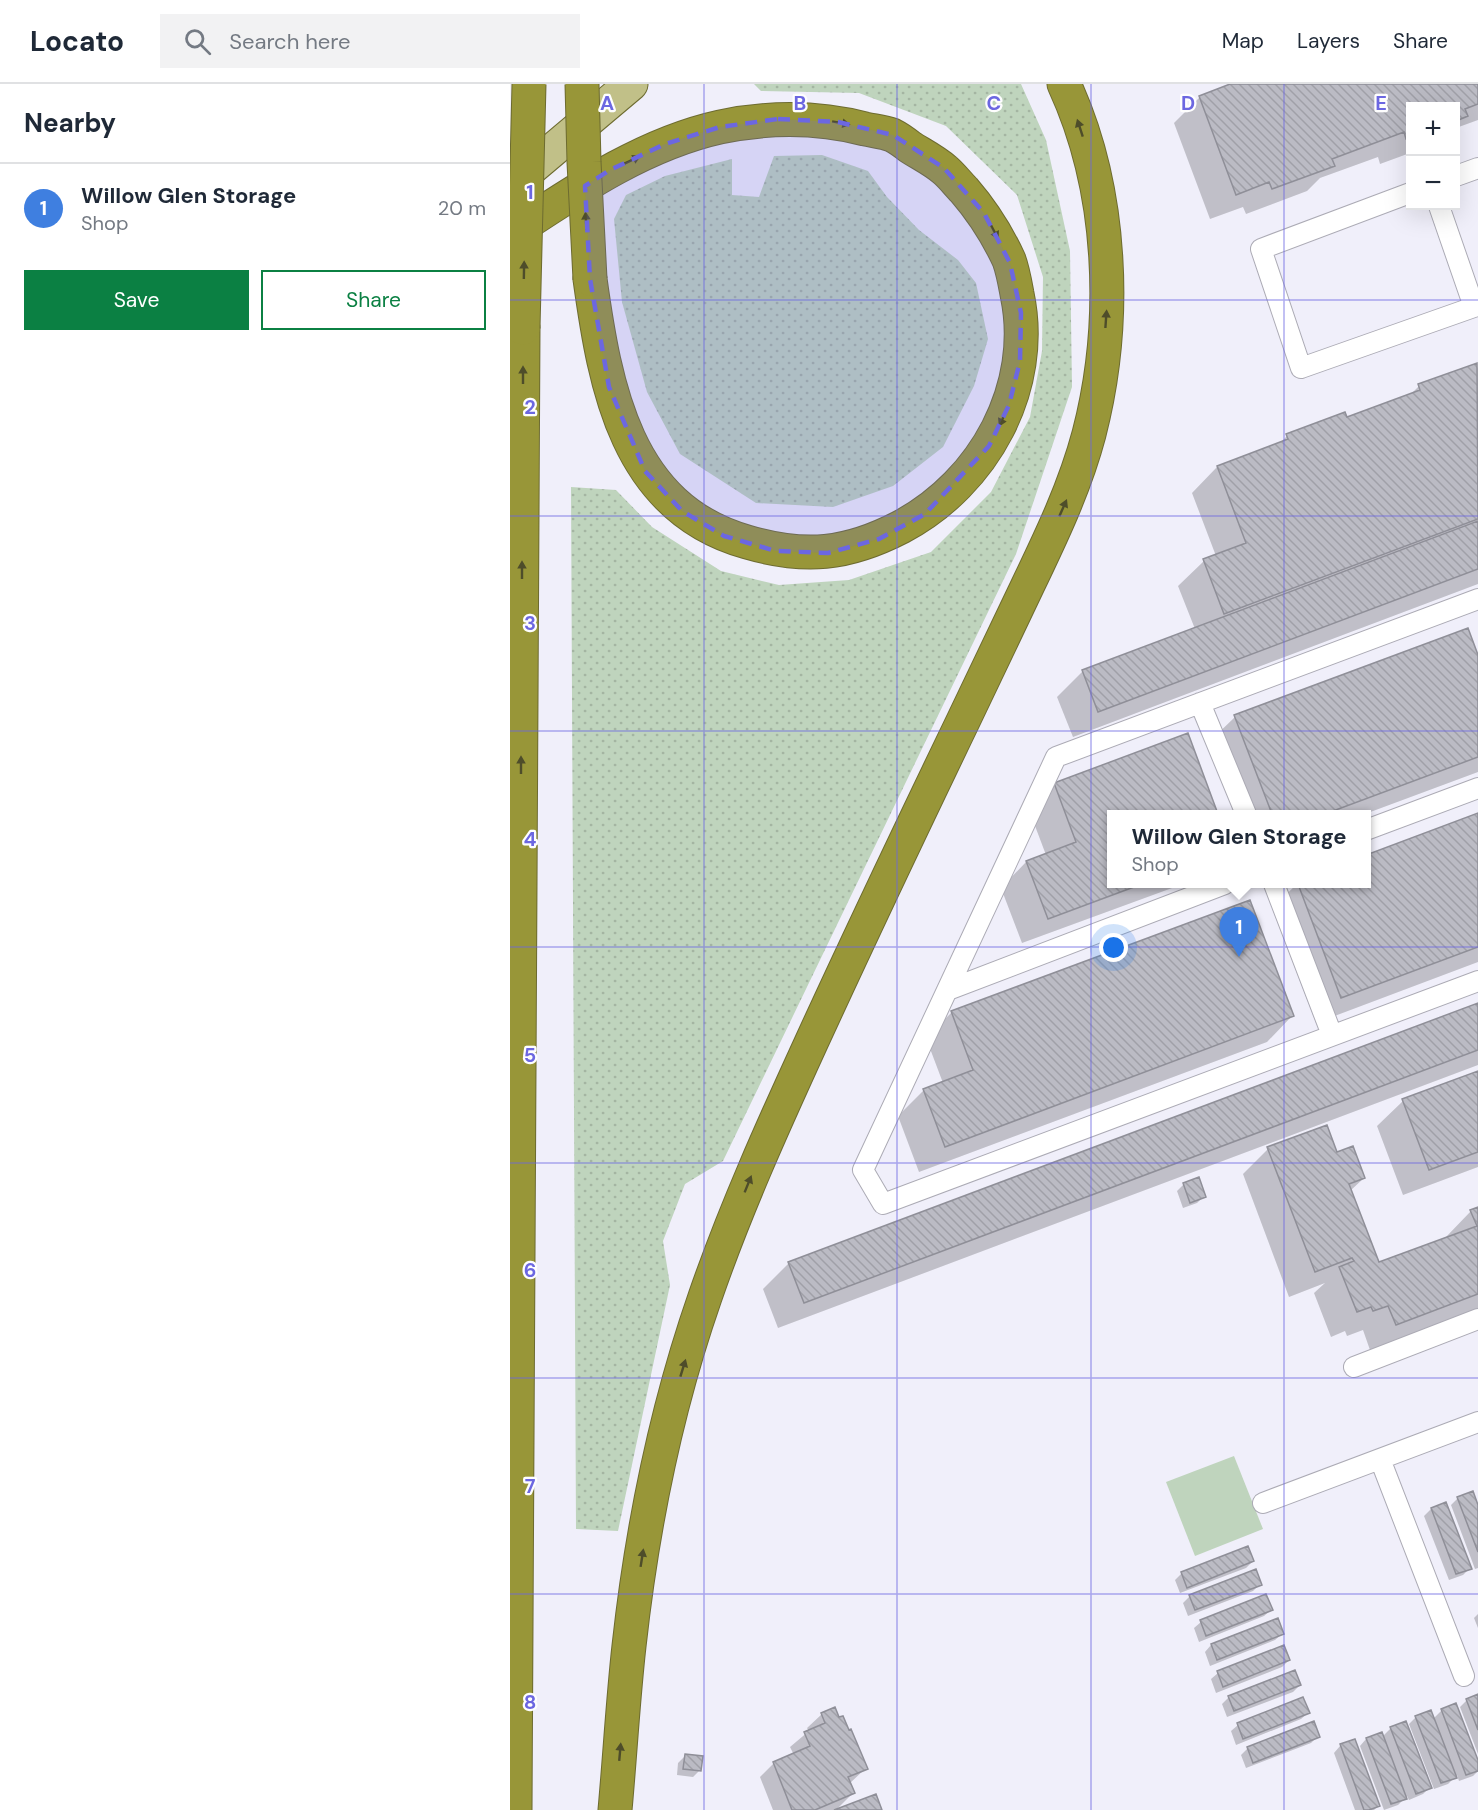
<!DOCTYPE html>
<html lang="en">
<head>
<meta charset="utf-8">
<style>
  :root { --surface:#fff; --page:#f2f2f3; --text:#1f2937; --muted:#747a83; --line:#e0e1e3; --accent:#0b8043 }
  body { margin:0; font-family:"DM Sans",sans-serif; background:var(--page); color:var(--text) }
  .controls { position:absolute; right:18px; top:18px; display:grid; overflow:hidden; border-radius:0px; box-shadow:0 6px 24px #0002 }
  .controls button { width:54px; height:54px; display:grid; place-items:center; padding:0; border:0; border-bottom:2px solid var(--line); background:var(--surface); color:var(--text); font:30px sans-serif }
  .you { position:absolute; left:604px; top:864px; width:21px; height:21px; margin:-15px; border:4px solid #fff; border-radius:50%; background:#1a73e8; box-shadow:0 0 0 9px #1a73e833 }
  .badge { display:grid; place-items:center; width:39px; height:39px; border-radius:50%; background:var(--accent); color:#fff; font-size:20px; font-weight:700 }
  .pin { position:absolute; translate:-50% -50px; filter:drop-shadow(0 2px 3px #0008) }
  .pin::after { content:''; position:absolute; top:32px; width:21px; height:18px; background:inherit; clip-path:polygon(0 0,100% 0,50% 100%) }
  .popup { position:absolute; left:597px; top:726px; width:264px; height:78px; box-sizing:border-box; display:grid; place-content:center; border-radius:0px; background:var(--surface); filter:drop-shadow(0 2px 4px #0005); font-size:20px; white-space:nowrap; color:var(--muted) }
  .popup b { font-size:22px; color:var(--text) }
  .popup::after { content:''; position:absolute; left:50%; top:100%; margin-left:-12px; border:12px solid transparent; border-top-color:var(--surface) }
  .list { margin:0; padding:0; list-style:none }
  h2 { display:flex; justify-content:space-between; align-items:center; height:78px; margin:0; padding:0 24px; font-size:26px }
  h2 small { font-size:20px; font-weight:400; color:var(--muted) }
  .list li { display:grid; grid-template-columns:39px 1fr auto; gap:18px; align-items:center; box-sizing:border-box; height:90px; padding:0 24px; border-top:2px solid var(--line) }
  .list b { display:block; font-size:22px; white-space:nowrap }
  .list p { margin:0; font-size:20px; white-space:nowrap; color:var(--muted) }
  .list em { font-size:20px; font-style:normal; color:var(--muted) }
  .actions { display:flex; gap:12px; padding:18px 24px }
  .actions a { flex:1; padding:14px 0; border:2px solid var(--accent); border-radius:0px; text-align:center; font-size:21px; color:var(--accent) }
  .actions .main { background:var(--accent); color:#fff }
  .icon { flex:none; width:33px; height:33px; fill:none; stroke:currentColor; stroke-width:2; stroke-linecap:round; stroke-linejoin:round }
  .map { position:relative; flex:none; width:968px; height:1726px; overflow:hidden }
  header { display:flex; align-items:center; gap:36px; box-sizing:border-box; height:84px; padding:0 30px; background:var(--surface); border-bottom:2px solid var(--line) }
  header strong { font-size:28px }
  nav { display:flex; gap:33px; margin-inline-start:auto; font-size:21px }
  .search { width:420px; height:54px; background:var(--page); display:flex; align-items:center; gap:15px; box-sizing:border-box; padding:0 21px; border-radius:0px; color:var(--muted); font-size:22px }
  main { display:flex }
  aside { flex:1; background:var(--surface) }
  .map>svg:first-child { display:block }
</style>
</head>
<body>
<header>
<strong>Locato</strong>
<div class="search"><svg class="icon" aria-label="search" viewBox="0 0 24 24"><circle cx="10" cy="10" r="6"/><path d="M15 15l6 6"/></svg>Search here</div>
<nav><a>Map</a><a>Layers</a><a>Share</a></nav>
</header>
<main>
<aside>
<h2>Nearby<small></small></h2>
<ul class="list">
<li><span class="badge" style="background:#3f7fe0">1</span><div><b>Willow Glen Storage</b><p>Shop</p></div><em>20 m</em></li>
</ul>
<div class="actions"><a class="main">Save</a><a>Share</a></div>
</aside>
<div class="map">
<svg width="968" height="1726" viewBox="0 0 968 1726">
  <defs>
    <pattern id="grass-dots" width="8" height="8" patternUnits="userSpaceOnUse" patternTransform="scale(1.5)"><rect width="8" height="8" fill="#bfd4bd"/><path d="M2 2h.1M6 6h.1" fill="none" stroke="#a4b5a2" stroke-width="1.8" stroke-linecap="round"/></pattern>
    <pattern id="building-back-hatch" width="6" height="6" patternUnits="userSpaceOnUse" patternTransform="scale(1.5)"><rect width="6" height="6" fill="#bbbbc4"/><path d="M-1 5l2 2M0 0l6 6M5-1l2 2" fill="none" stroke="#a0a0a8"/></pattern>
  </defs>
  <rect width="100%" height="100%" fill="#f0effa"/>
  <path fill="url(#grass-dots)" d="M244,0h267l25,56 24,111 2,136 -56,167 -293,607 -38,23 -22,57 7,44 -52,246 -42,-2 -5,-1042 45,3 36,37 69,44 58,14 70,-5 82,-28 60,-60 39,-75 12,-66 1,-74 -26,-82 -71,-69 -87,-33 -98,-2z
    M312,71l46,16 19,26 32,33 39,30 18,23 12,56 -14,47 -31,61 -50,39 -60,21 -77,-4 -76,-49 -33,-62 -25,-90 -8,-83 12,-24 39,-19 67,-17v36l27,2 15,-41z"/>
  <path fill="#bfd4bd" d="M724,1372l29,73 -68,27 -29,-74z"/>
  <path fill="#0003" d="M724,0h244v36l-22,8v-22h-46v47l-30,11 -2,-7 -58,21 -13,13 -61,23 -3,-7 -33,12 -36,-96 26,-26z
    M966,280l2,5v215l-405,153 -16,-40 26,-26 112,-42 -17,-43 26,-25 12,-5 -24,-63 25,-26 61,-22 9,-9 59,-17 63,-23 10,-10z
    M968,575v113l-113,42h-128l-28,-72 26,-25z
    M677,651l30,79h-105v70h71l-161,59 -21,-55 25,-26 20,-7 -17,-45 26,-26z
    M968,731v147l-162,61 -44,-115 25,-24h69z
    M739,817l43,115 -25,26 -348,130 -21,-56 26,-26 19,-7 -17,-45 25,-25z
    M968,920v61l-700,263 -15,-39 25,-25z
    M968,988v95l-75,28 -26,-69 26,-25z
    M758,1065l68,5 28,24 -14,13 28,73 68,-25v-2l25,-26 7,-2v100l-108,41 -7,-20 -16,6 -2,-5 -14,6 -17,-44 11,-10 -36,14 -46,-123z
    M674,1100l20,12 -7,7 -14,5 -6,-17z
    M948,1414l20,11v59l-3,1 -24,-64z
    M935,1420l25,64 -7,7 -14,5 -25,-64 7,-7z
    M743,1477l-7,7 -66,25 -5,-13 7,-7z
    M750,1500l-7,7 -65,25 -5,-13 7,-7z
    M761,1526l-7,6 -65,26 -5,-14 7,-6z
    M968,1530v14l-4,-10z
    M767,1536l5,14 -7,6 -65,26 -5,-14 6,-7z
    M779,1576l-7,7 -66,26 -5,-14 7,-6z
    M790,1601l-7,7 -66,25 -5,-13 7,-7z
    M968,1612v58l-18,-47 7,-7z
    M932,1626l36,54v7l-5,5 -14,5 -2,-6 -9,9 -14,5 -25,-65 7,-7 17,2z
    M798,1629l-7,6 -65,26 -5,-14 7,-6z
    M312,1630l44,54 -17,16 4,9 -17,17h-63l-13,-33 14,-14 20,-8 -4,-8 19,-16 -2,-3z
    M881,1644l39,59 -7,7 -14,6 -2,-4 -9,9 -14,5 -24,-64 6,-7 15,-5 1,3z
    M808,1652l-7,7 -65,25 -5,-13 7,-7z
    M844,1656l25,65 -5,5h-19l-21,-57 6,-7z
    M175,1672l15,14 -7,7 -16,-2 1,-12z"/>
  <path fill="url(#building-back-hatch)" stroke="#8f8f98" stroke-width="1.5" d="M720,0h248v20l-13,5 3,7 -12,5v-15h-46v31l-4,2 -2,-7 -72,27 3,7 -63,23 -3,-7 -33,13 -37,-99z
    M967,279l1,156 -254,95 -21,-55 43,-16 -29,-77 71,-27 -2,-5 59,-22 2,5 73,-27 -2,-6z
    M968,437v48l-380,143 -16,-42z
    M958,544l10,27v102l-153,57h-53l-38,-99z
    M678,649l30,81h-106v70h30l-94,35 -22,-58 50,-19 -22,-59z
    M968,729v134l-137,51 -43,-114h68v-29z
    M740,816l44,116 -349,131 -22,-58 50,-19 -22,-59z
    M968,919v47l-674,253 -16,-41z
    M968,987v81l-49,18 -27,-71z
    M817,1041l10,27 16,-6 12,32 -16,6 30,78 98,-36 -7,-16 8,-3v87l-82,31 -8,-19 -15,5 -2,-4 -14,5 -18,-45 15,-6 -2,-3 -37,14 -48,-125z
    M689,1093l7,20 -16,6 -7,-20z
    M963,1407l5,14v47l-21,-55z
    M936,1418l26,67 -16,5 -25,-66z
    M738,1462l6,15 -67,27 -6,-16z
    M746,1485l6,16 -67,25 -6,-15z
    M756,1510l7,16 -67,26 -6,-16z
    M768,1534l6,16 -67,26 -6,-16z
    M774,1561l6,15 -67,27 -6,-16z
    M785,1586l6,15 -67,26 -6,-15z
    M968,1610v36l-12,-31z
    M793,1613l7,16 -67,26 -6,-16z
    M946,1619l22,57v11l-12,4 -25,-66z
    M325,1623l4,10 4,-1 6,14 2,-1 17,40 -20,8 7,16 -40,17h-23l-19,-48 37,-16 -6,-14 21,-9 -4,-10z
    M921,1626l26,68 -16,5 -26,-67z
    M804,1637l6,16 -67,26 -6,-16z
    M896,1637l26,67 -16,6 -26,-67z
    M872,1648l25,67 -16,5 -25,-66z
    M845,1655l25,67 -11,4h-5l-24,-66z
    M175,1670l18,2 -2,15 -18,-2z
    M366,1710l6,16h-48z"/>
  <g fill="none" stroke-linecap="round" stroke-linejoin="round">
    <g stroke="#acabb5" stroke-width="22">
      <path id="service" d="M946,92l22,-8
        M900,109l-149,56 40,119 173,-61 -35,-101
        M968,515l-422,158 -193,413 20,34 595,-223
        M690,619l46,111
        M856,746l112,-42
        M764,800l58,151
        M438,906l277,-106
        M844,1283l124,-48
        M870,1375l84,217
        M753,1419l215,-81"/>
    </g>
    <g stroke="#6d6b30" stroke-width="35">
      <path id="primary" d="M0,102l121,-102"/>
    </g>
    <g stroke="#6d6b30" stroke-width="35">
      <path id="motorway" d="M0,150c65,-43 133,-90 210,-107 48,-10 98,-10 145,2 9,2 19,3 27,6 6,3 13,8 18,12 11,7 25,14 35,23 7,6 13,14 19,20 19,22 33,44 45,70 4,11 6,23 8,34 20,93 -33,189 -116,233 -54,28 -96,32 -154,15 -121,-34 -142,-155 -157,-263
        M5,1726l8,-1482
        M105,1726c5,-55 8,-110 14,-164 13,-118 37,-237 76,-349 30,-87 68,-171 106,-254 50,-109 101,-216 153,-324 21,-44 42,-88 63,-132 24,-50 48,-100 62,-153 29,-112 24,-244 -25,-350"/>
    </g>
    <use href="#service" stroke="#fff" stroke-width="20"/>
    <use href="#primary" stroke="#c1c088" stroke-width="33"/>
    <use href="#motorway" stroke="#989638" stroke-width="33"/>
    <g stroke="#6d6b30" stroke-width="35" stroke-linecap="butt">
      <path id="motorway-bridge" d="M72,0l2,78 6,117
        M13,244l6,-244"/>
    </g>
    <use href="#motorway-bridge" stroke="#989638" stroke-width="33"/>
  </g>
  <defs><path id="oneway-solid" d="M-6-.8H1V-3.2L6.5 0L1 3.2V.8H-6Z" transform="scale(1.5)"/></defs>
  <g fill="#4e4d2a">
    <use href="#oneway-solid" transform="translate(331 39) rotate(10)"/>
    <use href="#oneway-solid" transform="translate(570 44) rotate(-108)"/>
    <use href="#oneway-solid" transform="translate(122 76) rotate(-26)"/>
    <use href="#oneway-solid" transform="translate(76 137) rotate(-93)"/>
    <use href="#oneway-solid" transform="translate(484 147) rotate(62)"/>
    <use href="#oneway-solid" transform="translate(14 186) rotate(-89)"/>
    <use href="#oneway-solid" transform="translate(596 235) rotate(-86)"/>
    <use href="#oneway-solid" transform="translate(13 291) rotate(-90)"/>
    <use href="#oneway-solid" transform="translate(493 334) rotate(115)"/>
    <use href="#oneway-solid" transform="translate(553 424) rotate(-66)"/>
    <use href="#oneway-solid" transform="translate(12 486) rotate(-90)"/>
    <use href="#oneway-solid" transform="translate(11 681) rotate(-90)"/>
    <use href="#oneway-solid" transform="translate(238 1100) rotate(-68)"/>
    <use href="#oneway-solid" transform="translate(173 1284) rotate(-73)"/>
    <use href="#oneway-solid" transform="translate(132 1474) rotate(-81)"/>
    <use href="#oneway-solid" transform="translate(110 1668) rotate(-85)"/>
  </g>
  <path fill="#6c67e1" fill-opacity="0.2" stroke="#6c67e1" stroke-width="4.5" stroke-dasharray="12 8" stroke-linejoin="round" d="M268,35l60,3 55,13 51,33 40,45 26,50 11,50 -1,48 -11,44 -20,41 -64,68 -46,25 -51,14 -52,-2 -52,-15 -42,-25 -37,-40 -36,-84 -19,-108 -5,-93 25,-16 55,-26 55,-17z"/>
  <path fill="none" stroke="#6c67e1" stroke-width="1.5" stroke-opacity="0.55" d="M194,0v1726M387,0v1726M581,0v1726M774,0v1726M0,216h968M0,432h968M0,647h968M0,863h968M0,1079h968M0,1294h968M0,1510h968"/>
  <g font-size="20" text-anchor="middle" font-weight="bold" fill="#6c67e1" stroke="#fefefe" stroke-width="4.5" stroke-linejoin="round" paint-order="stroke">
    <text x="97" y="26">A</text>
    <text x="290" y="26">B</text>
    <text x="484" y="26">C</text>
    <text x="678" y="26">D</text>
    <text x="871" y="26">E</text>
    <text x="20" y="115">1</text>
    <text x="20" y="330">2</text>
    <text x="20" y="546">3</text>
    <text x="20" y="762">4</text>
    <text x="20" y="978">5</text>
    <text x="20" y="1193">6</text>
    <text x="20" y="1409">7</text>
    <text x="20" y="1625">8</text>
  </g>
</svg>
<div class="controls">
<button>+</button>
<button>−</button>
</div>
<div class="you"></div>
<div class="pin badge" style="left:729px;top:873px;background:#3f7fe0">1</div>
<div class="popup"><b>Willow Glen Storage</b>Shop</div>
</div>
</main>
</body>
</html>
